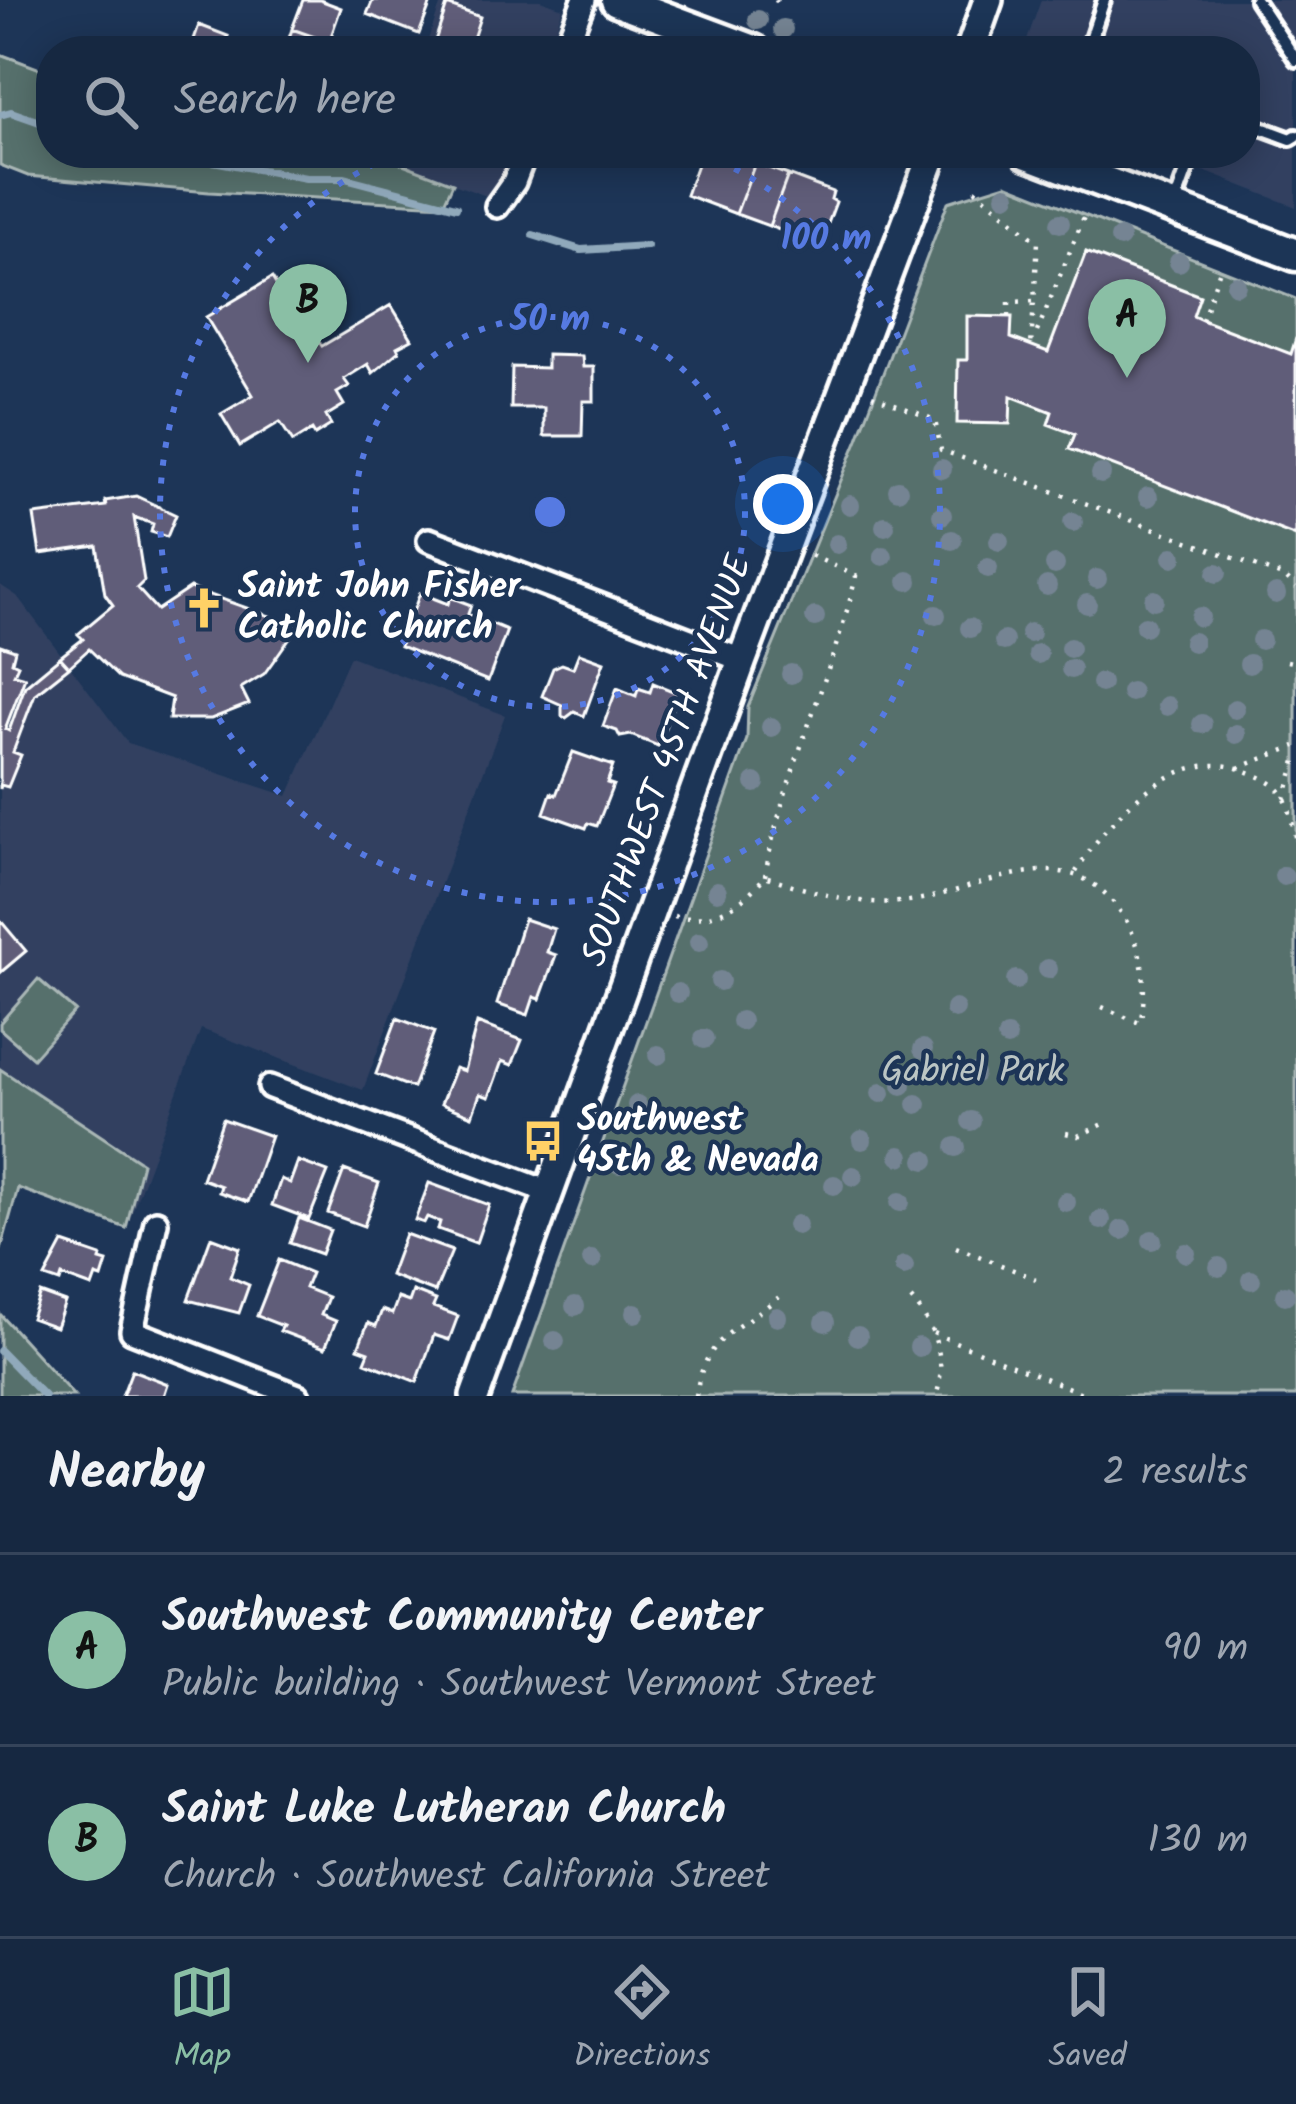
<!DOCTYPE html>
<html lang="en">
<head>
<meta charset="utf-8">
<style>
  :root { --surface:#162841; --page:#1f3048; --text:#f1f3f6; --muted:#9ea6b1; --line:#35445a; --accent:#8abfa5 }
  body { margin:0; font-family:Kalam,sans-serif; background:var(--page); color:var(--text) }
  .you { position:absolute; left:783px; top:504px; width:42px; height:42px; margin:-30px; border:9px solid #fff; border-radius:50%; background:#1a73e8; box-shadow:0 0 0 18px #1a73e833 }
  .badge { display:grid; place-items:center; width:78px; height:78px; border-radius:50%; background:var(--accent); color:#111; font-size:39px; font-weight:700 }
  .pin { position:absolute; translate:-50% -99px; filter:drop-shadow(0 3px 6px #0008) }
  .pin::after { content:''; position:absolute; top:63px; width:42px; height:36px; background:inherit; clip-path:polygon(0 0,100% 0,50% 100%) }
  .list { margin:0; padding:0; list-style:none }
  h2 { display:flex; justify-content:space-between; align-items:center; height:156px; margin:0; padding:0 48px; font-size:51px }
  h2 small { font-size:39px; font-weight:400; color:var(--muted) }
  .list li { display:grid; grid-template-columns:78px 1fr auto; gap:36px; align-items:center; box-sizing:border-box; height:192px; padding:0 48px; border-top:3px solid var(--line) }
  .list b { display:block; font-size:45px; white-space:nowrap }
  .list p { margin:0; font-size:39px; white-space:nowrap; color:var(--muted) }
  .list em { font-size:39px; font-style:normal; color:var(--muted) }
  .icon { flex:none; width:66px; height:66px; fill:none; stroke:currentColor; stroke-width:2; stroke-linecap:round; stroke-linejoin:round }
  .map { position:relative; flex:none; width:1296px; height:1396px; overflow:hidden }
  .search { position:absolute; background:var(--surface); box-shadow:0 6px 30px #0003; left:36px; right:36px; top:36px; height:132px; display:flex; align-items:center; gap:30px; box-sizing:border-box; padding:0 42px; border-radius:48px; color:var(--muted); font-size:45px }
  .sheet { height:540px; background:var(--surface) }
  nav { display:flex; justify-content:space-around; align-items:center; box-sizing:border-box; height:168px; border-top:3px solid var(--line); background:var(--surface); font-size:33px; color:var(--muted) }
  nav a { display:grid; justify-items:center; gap:6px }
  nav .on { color:var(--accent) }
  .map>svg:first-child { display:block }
</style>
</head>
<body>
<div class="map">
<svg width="1296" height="1396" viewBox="0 0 1296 1396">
  <rect width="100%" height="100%" fill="#1d3557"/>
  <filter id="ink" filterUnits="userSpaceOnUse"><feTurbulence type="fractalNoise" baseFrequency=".00833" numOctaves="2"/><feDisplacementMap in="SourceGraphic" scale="24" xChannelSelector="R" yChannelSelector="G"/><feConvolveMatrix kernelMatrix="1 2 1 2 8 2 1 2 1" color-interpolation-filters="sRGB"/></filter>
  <g filter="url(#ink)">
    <path fill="#314161" d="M442,0h98l23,8 -15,43h-124z
      M1041,0h255v207l-138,-54h87v-102h-222z
      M389,153h122l-16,46 -109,-39z
      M0,585l17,11 111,147 160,53 62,-140 155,59 -142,375 -162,-61 -75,199 -126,-47z"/>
    <path fill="#566f6c" stroke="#aab7b6" stroke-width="3" d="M0,54l51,19v80h323l79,30 -10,22 -234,-13 -181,-16 -28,-11z
      M1006,184l290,115v1097h-784l235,-657 1,-32 110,-268 90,-237z
      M38,979l37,32 -42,47 -33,-29v-6z
      M0,1069l142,94 -16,65 -108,-40 -18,65z
      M0,1314l74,82h-74z"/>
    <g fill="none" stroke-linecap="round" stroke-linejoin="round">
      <path stroke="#90a9bb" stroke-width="8" d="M0,115l11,-3 40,14
        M168,153l138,25h39l111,29
        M533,235l48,15 66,-4
        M0,1351l44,45"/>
    </g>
    <path fill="#615d79" stroke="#fff" stroke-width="3" d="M303,0h17l21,8 -12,34 -37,-13z
      M373,0h59l-13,34 -52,-20z
      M447,5l33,12 -11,34h-30l2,-4 -7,-3z
      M199,25l29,11 -6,15h-39l2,-5 6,2z
      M292,29l37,13 -4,9h-40z
      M701,153l15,3 13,-3 26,10 -19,51 -50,-19z
      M755,163l33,12 -19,51 -33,-12z
      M788,175l45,17 -2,7 5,3 -16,43 -51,-19z
      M1086,252l114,44 -7,20 9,4 89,34 5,-16v198l-227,-87 6,-15 -27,-10 4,-12 -41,-16 -1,28 -53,-1 1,-63h9v-44l45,1 -1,21 37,14z
      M272,278l39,63 5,-4 6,9 69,-41 21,34 -15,8 2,4 -26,22 -5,-9 -24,15 5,7 -12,7 7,12 -18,11 5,9 -16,10 -3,-5 -19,12 -13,-20 -40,24 -19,-32 32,-19 -47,-78z
      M547,355l35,1 1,11h11v34h-11l-1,35h-38v-28h-33l1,-41 35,1z
      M136,496l40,19 -9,22 -16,-5 2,-8 -19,-7 10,64 -7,7 20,22 33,-22 108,38 -34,48 -23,14 8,16 -38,15h-42l3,-21 -53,-20 -30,-29 -20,18 -9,-10 23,-18 -5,-5 35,-29 -8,-11 -8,-48 -57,8 -6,-39 72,-9 -1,-5z
      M420,593l28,11 2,-7 21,8 -3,9 39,16 -19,51 -88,-35z
      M0,645l15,5 -3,12 6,3 -4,9 11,3 -20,52 4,2 16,-45 35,-29 9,10 -34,27 -22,58 8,3 -13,32 -7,-2 -1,4z
      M579,653l25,9 -20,54 -10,-4 -8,6 -4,-2v-11l-20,-9 11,-28 9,-4 11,4z
      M653,683l25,10 -20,53 -27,-11 -11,2 -3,-6 -14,-5 14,-38 19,8 2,-8 12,4z
      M573,752l40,14 -6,17 6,2 -16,41 -9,-3 -2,5 -42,-15 7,-20 5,2z
      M524,919l30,10 -7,23 9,3 -16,44 -6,-2 -6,18 -31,-11z
      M0,920l26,31 -26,22z
      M397,1018l37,14 -21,56 -37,-14z
      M477,1023l45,17 -10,25 -10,-4 -13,36 -9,-3 -8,22 -31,-12 14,-36 9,3z
      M223,1119l48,17 -23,66 -29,-10 2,-6 -19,-7z
      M298,1161l30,11 -19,47 -37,-14 9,-26 9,4z
      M344,1170l35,13 -15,43 -36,-13z
      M429,1183l60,22 -13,38 -38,-14 2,-7 -13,-5 -3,6 -9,-3z
      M299,1218l31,12 -9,24 -31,-11z
      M405,1234l47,17 -17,41 -45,-17z
      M211,1237l29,11 -10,29 19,8 -10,28 -51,-13z
      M63,1243l38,13 -1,4 7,2 -5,16 -6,-2 -4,11 -30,-11 -2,6 -15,-5z
      M279,1260l32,13 -6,15 23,9 -7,18 15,6 -11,27 -45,-17 3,-5 -26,-10z
      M413,1291l23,9 -3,7 25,9 -9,24 -15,-5 -17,47 -52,-20 4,-10 -11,-4 10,-25 8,3 6,-16 10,4 6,-16 11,4z
      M40,1293l25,9 -9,25 -25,-9z
      M132,1370l36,14 -4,12h-42z"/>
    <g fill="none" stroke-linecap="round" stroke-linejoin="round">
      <g stroke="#fff" stroke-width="20">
        <path id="service" d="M1256,0l40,60
          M1087,51l17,-51
          M1245,122l46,17 5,-3
          M1174,205l19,-52"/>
      </g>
      <g stroke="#fff" stroke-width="30">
        <path id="minor" d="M564,51l20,-51
          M497,206l17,-24 11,-29
          M429,540l313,120
          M270,1087l279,105
          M156,1222l-24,109 166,65"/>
      </g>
      <g stroke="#fff" stroke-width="36">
        <path id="tertiary" d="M970,51l18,-51
          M475,1396l267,-736 191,-507"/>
      </g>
      <g stroke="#fff" stroke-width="39">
        <path id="secondary" d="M617,0l137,51
          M1028,153l268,102"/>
      </g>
      <path stroke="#fff" stroke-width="4.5" stroke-dasharray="3 9" stroke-linecap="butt" d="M776,0l1,2
        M975,189l63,53 -7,104
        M1009,317v-15l27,-1
        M1202,320l20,-56
        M1037,332l49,-120
        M872,395l63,25 6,30 344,127 11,11
        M1287,661l9,2
        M1238,768l58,-22
        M1285,799l11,-38
        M1076,872c32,-54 100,-129 170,-101 13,5 32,13 38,26 7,13 9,31 12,45
        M765,876c18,-103 67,-198 91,-300l-48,-22
        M674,916c39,8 68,-11 91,-40 44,15 87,29 134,26 79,-5 168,-76 225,15 20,33 24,70 16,106
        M1102,1007l42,18
        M1066,1133l12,3 30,-14
        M956,1247l80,32
        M911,1299c23,26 37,63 25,97
        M933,1333l156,63
        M696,1396c8,-63 48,-68 89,-104"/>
      <use href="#service" stroke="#1d3557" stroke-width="10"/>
      <use href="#minor" stroke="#1d3557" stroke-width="21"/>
      <use href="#tertiary" stroke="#1d3557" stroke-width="27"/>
      <use href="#secondary" stroke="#1d3557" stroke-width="30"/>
    </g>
    <g fill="#748493">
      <circle cx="758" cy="20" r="10"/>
      <circle cx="783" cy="29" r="10"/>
      <circle cx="1006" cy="195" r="10"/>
      <circle cx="1060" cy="223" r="10"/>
      <circle cx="1120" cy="238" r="10"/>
      <circle cx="1179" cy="262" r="10"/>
      <circle cx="1236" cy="285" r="10"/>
      <circle cx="942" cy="469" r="10"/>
      <circle cx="1101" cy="474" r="10"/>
      <circle cx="898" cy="490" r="10"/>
      <circle cx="1148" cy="497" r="10"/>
      <circle cx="850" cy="505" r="10"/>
      <circle cx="942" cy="515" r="10"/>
      <circle cx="1073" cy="522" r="10"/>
      <circle cx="885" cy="526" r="10"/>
      <circle cx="952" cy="540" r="10"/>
      <circle cx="999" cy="541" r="10"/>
      <circle cx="837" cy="544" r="10"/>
      <circle cx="883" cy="556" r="10"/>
      <circle cx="1173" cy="557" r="10"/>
      <circle cx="1055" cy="565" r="10"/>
      <circle cx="988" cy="568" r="10"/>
      <circle cx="1217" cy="573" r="10"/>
      <circle cx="1097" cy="579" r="10"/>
      <circle cx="908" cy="581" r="10"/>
      <circle cx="1047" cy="586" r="10"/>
      <circle cx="1276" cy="594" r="10"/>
      <circle cx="1154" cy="600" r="10"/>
      <circle cx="1087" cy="604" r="10"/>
      <circle cx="936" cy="615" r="10"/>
      <circle cx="815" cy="617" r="10"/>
      <circle cx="1200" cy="617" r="10"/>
      <circle cx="1145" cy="626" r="10"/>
      <circle cx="970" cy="628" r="10"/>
      <circle cx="1030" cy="633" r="10"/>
      <circle cx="1261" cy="640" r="10"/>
      <circle cx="1004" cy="641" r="10"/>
      <circle cx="1193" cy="642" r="10"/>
      <circle cx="1070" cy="648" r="10"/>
      <circle cx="1038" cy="654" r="10"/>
      <circle cx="1249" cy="664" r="10"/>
      <circle cx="1071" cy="669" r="10"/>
      <circle cx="791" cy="674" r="10"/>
      <circle cx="1101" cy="683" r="10"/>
      <circle cx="1131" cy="692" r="10"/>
      <circle cx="1167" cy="706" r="10"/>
      <circle cx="1235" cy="709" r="10"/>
      <circle cx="1202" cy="724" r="10"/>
      <circle cx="771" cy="727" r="10"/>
      <circle cx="1236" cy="734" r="10"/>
      <circle cx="755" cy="783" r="10"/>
      <circle cx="1284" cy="876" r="10"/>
      <circle cx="717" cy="891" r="10"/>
      <circle cx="699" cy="942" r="10"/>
      <circle cx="1048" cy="969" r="10"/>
      <circle cx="1016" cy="980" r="10"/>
      <circle cx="720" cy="981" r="10"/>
      <circle cx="678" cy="993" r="10"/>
      <circle cx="955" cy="1009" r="10"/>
      <circle cx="741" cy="1021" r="10"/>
      <circle cx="1007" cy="1037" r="10"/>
      <circle cx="704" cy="1039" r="10"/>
      <circle cx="923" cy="1049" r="10"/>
      <circle cx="658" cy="1055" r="10"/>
      <circle cx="974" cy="1074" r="10"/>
      <circle cx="902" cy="1085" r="10"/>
      <circle cx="881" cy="1093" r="10"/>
      <circle cx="917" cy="1104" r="10"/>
      <circle cx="637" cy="1105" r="10"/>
      <circle cx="971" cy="1121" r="10"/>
      <circle cx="862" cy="1140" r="10"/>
      <circle cx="956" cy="1147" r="10"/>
      <circle cx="900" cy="1156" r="10"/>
      <circle cx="925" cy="1160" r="10"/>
      <circle cx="619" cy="1164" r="10"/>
      <circle cx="853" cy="1176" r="10"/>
      <circle cx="834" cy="1185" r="10"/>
      <circle cx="900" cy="1202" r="10"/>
      <circle cx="1066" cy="1202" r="10"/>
      <circle cx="1101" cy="1220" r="10"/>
      <circle cx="797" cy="1225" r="10"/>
      <circle cx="1122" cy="1230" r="10"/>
      <circle cx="1152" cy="1240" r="10"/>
      <circle cx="1186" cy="1253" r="10"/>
      <circle cx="592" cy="1260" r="10"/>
      <circle cx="904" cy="1266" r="10"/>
      <circle cx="1219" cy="1267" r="10"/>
      <circle cx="1251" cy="1280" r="10"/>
      <circle cx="1285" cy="1295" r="10"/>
      <circle cx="575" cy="1306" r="10"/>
      <circle cx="635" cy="1313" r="10"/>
      <circle cx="777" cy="1317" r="10"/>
      <circle cx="825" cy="1322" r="10"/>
      <circle cx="858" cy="1336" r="10"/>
      <circle cx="555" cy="1341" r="10"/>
      <circle cx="919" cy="1347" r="10"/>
    </g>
  </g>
  <g fill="none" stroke="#567ae2" stroke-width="6" stroke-dasharray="6 12">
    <circle cx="550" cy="512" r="195"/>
    <path d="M702 153A390 390 0 1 1 398 153"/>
  </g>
  <defs>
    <g id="church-bare" transform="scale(3.24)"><path d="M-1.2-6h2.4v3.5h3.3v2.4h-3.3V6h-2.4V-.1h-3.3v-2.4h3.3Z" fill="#ffd166" stroke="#1d3557" stroke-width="2.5" paint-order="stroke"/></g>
    <g id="bus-bare" transform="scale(3.24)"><path d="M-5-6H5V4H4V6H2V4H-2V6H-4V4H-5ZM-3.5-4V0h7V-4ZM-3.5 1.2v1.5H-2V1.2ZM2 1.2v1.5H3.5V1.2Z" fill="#ffd166" stroke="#1d3557" stroke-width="2.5" paint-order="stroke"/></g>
  </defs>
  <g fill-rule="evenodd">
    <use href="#church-bare" x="204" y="608"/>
    <use href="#bus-bare" x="543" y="1141"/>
  </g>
  <g text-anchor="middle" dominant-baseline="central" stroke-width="9" stroke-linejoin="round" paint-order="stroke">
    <g font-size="36" font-weight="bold" fill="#fff" stroke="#1d3557" text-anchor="start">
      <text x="238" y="587">Saint John Fisher<tspan x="238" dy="41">Catholic Church</tspan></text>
      <text x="577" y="1120">Southwest<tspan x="577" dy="41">45th &amp; Nevada</tspan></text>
    </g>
    <g font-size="36" fill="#fff" stroke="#1d3557">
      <text transform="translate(668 761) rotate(-70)">SOUTHWEST 45TH AVENUE</text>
    </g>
    <g font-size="36" fill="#bbc5c4" stroke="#1d3557">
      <text x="973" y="1072">Gabriel Park</text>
    </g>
  </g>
  <circle cx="550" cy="512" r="18" fill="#567ae2" stroke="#1d3557" stroke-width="6"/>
  <g font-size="36" text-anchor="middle" font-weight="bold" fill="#567ae2" stroke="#1d3557" stroke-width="9" stroke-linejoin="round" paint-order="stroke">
    <text x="826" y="249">100 m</text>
    <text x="550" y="330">50 m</text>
  </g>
</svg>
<div class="you"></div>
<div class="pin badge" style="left:1127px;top:378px">A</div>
<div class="pin badge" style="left:308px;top:363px">B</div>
<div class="search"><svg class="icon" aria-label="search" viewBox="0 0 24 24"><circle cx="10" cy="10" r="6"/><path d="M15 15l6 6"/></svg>Search here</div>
</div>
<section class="sheet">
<h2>Nearby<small>2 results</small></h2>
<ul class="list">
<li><span class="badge">A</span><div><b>Southwest Community Center</b><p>Public building · Southwest Vermont Street</p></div><em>90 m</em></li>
<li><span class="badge">B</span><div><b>Saint Luke Lutheran Church</b><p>Church · Southwest California Street</p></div><em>130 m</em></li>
</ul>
</section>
<nav>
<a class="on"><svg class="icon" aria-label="map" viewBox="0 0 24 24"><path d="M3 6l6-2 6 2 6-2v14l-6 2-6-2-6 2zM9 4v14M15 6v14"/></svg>Map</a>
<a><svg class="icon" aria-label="directions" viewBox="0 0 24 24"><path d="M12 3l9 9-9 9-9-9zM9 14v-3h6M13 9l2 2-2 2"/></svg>Directions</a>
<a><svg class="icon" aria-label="saved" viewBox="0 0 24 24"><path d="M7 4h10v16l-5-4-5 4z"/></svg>Saved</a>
</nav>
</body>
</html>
